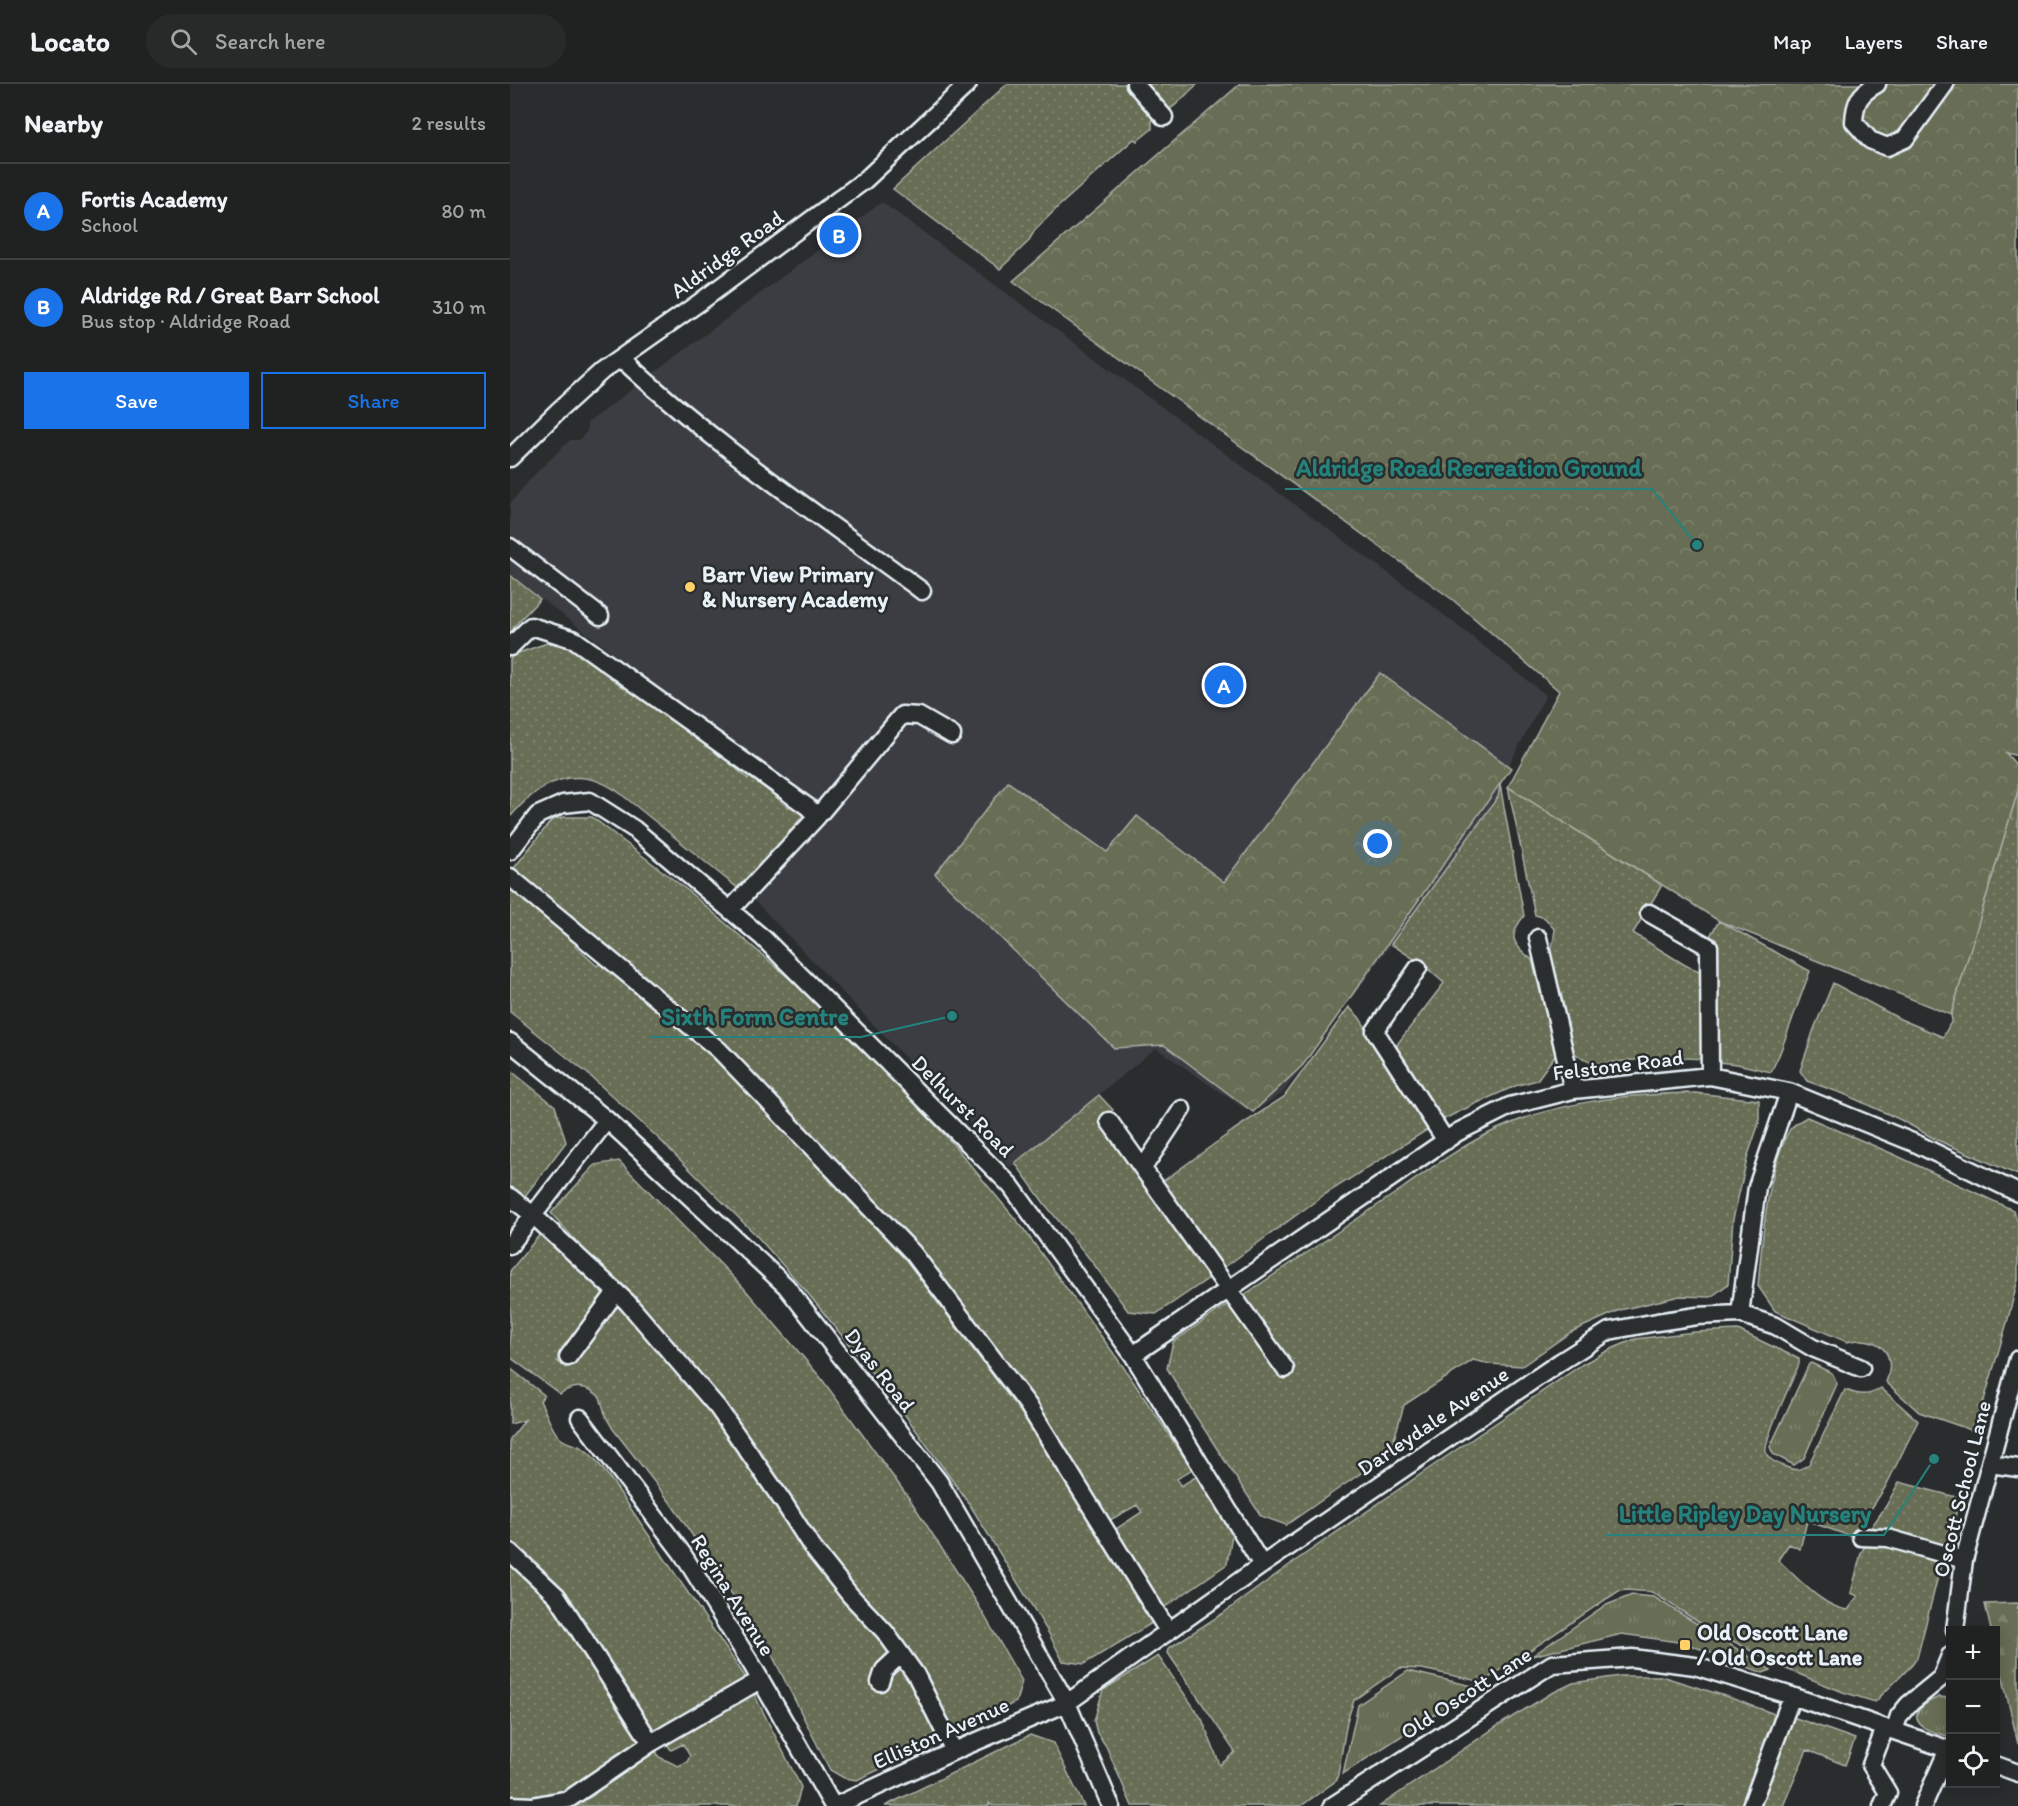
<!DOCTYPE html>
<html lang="en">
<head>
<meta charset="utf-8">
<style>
  :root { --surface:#202222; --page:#282a2a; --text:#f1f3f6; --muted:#a2a4a5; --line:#3d3f40; --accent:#1a73e8 }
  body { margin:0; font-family:Itim,sans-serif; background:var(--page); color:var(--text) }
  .controls { position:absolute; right:18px; bottom:18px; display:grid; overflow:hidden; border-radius:0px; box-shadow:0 3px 15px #0003 }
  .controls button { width:54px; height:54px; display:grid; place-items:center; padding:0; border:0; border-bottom:2px solid var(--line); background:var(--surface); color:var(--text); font:30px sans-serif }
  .you { position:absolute; left:868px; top:760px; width:21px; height:21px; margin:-15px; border:4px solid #fff; border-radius:50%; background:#1a73e8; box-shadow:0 0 0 9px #1a73e833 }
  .badge { display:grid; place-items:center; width:39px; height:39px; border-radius:50%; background:var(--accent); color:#fff; font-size:20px; font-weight:700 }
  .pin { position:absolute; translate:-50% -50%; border:3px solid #fff; box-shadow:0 2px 6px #0006 }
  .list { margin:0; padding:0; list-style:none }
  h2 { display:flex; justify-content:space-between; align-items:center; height:78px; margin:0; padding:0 24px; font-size:26px }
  h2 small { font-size:20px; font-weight:400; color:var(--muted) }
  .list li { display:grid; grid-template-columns:39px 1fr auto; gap:18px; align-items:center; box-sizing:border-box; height:96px; padding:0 24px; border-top:2px solid var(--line) }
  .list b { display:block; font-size:22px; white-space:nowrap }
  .list p { margin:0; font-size:20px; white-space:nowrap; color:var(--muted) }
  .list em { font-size:20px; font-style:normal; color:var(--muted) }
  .actions { display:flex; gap:12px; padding:18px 24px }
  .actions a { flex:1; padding:14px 0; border:2px solid var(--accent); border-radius:0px; text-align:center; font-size:21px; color:var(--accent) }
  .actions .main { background:var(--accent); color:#fff }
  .icon { flex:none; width:33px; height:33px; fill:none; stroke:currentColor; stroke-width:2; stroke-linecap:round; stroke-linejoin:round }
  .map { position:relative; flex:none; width:1508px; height:1722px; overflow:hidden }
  header { display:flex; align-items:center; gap:36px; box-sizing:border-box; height:84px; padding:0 30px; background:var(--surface); border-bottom:2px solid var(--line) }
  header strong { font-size:28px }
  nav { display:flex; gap:33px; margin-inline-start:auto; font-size:21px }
  .search { width:420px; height:54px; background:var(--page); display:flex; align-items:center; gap:15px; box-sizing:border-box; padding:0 21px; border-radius:33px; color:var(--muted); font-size:22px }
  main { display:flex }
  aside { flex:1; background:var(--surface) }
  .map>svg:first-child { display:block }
</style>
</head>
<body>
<header>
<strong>Locato</strong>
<div class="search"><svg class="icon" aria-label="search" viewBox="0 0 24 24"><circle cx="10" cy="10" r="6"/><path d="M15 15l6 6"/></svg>Search here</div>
<nav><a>Map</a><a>Layers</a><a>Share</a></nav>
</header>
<main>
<aside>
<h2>Nearby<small>2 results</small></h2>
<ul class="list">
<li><span class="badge">A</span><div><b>Fortis Academy</b><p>School</p></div><em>80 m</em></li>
<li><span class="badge">B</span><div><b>Aldridge Rd / Great Barr School</b><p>Bus stop · Aldridge Road</p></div><em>310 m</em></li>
</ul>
<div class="actions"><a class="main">Save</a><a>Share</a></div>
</aside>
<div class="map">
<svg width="1508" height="1722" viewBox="0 0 1508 1722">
  <defs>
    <pattern id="grass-tufts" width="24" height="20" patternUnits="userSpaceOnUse" patternTransform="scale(1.5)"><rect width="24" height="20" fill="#676e54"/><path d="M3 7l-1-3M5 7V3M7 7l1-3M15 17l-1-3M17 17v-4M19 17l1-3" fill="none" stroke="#7d836d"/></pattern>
    <pattern id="forest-firs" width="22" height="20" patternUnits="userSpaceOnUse" patternTransform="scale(1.5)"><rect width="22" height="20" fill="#676e54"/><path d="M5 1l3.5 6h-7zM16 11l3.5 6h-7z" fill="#7d836d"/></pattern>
    <pattern id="park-crowns" width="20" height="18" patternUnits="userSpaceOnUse" patternTransform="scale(1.5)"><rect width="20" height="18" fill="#676e54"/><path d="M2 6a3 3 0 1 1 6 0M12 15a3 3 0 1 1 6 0" fill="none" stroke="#7d836d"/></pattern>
    <pattern id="garden-dots" width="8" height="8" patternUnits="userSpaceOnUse" patternTransform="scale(1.5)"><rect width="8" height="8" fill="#676e54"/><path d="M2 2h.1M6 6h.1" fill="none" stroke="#7d836d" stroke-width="1.8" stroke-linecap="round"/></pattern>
  </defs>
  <rect width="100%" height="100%" fill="#2a2d2e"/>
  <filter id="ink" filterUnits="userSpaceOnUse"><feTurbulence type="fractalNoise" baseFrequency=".0167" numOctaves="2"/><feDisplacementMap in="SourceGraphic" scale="12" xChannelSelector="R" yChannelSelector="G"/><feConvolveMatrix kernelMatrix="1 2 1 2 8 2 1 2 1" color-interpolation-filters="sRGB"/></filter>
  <g filter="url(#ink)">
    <path fill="#3b3c43" d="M372,118l539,395 125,98 -45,85 -3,17 -216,297 -29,18 -8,-3 -89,-61 -146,119 -257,-268 73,-83 -9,-8 -307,-233v-71l22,-27 38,-37h9l8,-9v-8z"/>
    <path fill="url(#grass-tufts)" stroke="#a8b0a6" stroke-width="1.5" d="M1301,1279l21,10 5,11 -33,74 -10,7 -21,-11 -3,-7 39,-83z
      M1122,1511l22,2 117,73 -8,3 -78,-30 -63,-9 -90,22 72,-50z
      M898,1587l69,16 -134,87 15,-69z
      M1429,1613l11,1v39c-7,-3 -20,-5 -27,-10 -17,-14 4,-25 16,-30z"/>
    <path fill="url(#forest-firs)" stroke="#a8b0a6" stroke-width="1.5" d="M1508,1519v141l-22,-95v-19h-5l-6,-26z"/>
    <path fill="url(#park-crowns)" stroke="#a8b0a6" stroke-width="1.5" d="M730,0h778v672l-12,-3 12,14v24l-67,224 -232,-94 -211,-134 51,-96 -106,-91 -440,-319z
      M870,589l131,95 -208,297 -50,47 -89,-67 -50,3 -179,-174 73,-92 99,70 30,-36 87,66z"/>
    <path fill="url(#garden-dots)" stroke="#a8b0a6" stroke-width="1.5" d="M497,0h122l23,25v20l-15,12 -3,-2 -75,67 -24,24 -7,12 -28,27 -107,-80z
      M630,0h58c-11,8 -18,20 -31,27z
      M0,491l30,24 -22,23 -8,12z
      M37,559l19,1 148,105 34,30 2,-3 38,31 6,-6 12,11 -66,78 -119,-96c-43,-32 -80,-14 -111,23v-158l3,-4z
      M990,701l24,131c-18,22 -10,28 8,44l24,94 -19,26 -22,6 -38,17 -37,18 -45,-67 3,-11 46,-60 -22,-19 -31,-20 107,-147z
      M998,703l154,98 -29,48 52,32 19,8 2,86 -42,-2 -69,7 -12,-5 -13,-9 -23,-97 6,-11 2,-12 -10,-12 -10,-3z
      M1508,707v384l-83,-36 -34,-19 -57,-26 -37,-13 -7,-10 14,-42 19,-46 67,36 43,18 9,-17 -1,-5z
      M54,733h28l95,73 103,89 100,97 63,68 69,83 100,138 70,104 -15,10 4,7 16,-10 35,58 -5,30 -62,43 -52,-71v-5l29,-19 -5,-7 -27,15h-3l-184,-266 -30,-34 -382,-348 39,-50 5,-3z
      M0,804l66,56 -1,2 22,20 3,-3 124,104 42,46 47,45 19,26 22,21 3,-2 21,25 43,47 -2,3 103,136 130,209 -68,41 -21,-3 -15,-29 -78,-127 -70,-97 -94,-117 -52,-58 -97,-96 -69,-63 -78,-62z
      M1209,837l91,50 -30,82 -9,19 -34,-8 -19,-2 -2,-123 -6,-3z
      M839,923l10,10 71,111 -106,67 -102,74 -60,-87 73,-53 49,-32z
      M0,986l45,36 11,36 -44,58 -12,-9z
      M1185,1009l64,7v23l-11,32 -15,64 -5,65 -17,13 -31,-1 -60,14 -49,22 -49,34 -32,-2 -17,-4 -69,45 -14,48 -104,72 -25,-9 -66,-101 -28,-47 6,-26 58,-40 51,74 -41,-79c54,-36 108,-73 162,-109 27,-19 54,-39 84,-54 64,-32 137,-40 208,-41z
      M589,1011l14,15 -13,11 112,155 -56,38 -28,-3 -35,-48 -49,-60 -29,-40z
      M1297,1033l86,37 120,56 5,12v57l-10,40 -28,95 -3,18 -58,-20 -33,-30c12,-31 -10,-48 -39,-40l-72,-31 -17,-25c4,-45 9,-115 31,-155 3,-6 11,-10 18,-14z
      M109,1077l124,126 78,91 90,123 66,102 45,78 -6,21 -63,31 -45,-84 -10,-14 -30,-32 -48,-56 -62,-97 -35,-45 -172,-192 44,-48z
      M31,1149l65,56 -8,11 1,3 -42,58 9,7 50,-64 16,15 82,96 145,198 7,12 4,-2 19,31 -4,2 -10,28 26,-21 39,78 -83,39 -13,-2 -14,-8 -61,-121 -99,-147 -57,-73 -7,-12 -6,-20c-12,-11 -26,-13 -40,-3l-50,-37v-86z
      M1228,1246l61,29v5c-6,16 -36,76 -33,88 2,8 11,11 18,14 10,5 15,5 25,-2l36,-74c14,5 24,7 36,-2l37,33 -32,65 -33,51 -46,-16 -7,28 -11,-5 -11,16c19,17 44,47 70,50l10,-14 -7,-3 10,-40 5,-9 7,-2 69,19 -25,97 -5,7 -37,37 -32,-10 -64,-26 -79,-43 -48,-31 -25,-2 -8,1 -11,7 -125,84 -61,-13 -22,-1 -46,32 -7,21 -10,59 -36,26h-169l-26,-60 -9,-13 -3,-12 9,-31 55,-34 44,63 18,46 15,-13 -67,-99 1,-5 53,-34 73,-53 155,-107 133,-90 26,-14 26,-11 60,-7z
      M0,1284l34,27 -4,6c7,12 10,27 20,37 7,6 14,6 21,9 12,7 21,21 29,31l138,203 -92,55 -94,-146 -19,-19 -33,-28v-104l15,-19 -15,4z
      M1389,1398l61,16 -14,53 -78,-19 18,-26z
      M0,1478l5,3 32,35 22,30 73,112 -76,50 -40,10 -16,-1z
      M1110,1592h41l67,21 52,19 -32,90h-368l119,-81 51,-31 23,-11z
      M242,1606l49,97 -5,19h-234l20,-5 12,-6 9,-10 52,-37 4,9 19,9 9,-4 3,-6 -7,-12 -12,6 -7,-11z
      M1280,1632l65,23 -10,26 -38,-15 -24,56h-25z
      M520,1651l23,8 31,63h-92l-3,-3v3h-104z"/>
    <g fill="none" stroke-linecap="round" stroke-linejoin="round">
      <g stroke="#e8f1f8" stroke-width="21">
        <path id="minor" d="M625,0l29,33
          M1367,0c-18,10 -22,18 -23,38l16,18 17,7 18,-8 40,-55
          M111,274c92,87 200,158 301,233
          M0,374l48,-47 44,-40 98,-69 165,-122 103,-96
          M0,463l90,69
          M0,563l21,-21 44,14 233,167 9,10
          M0,767l28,-36 25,-11 27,-3 44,28 129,109 248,248 122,169 129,210
          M0,793l209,173 194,203 115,152 140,226
          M220,826l87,-93 85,-102 17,1 33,19
          M1139,829l60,34 1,129
          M1028,854l35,152
          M908,884l-43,63 71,110
          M0,958l97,78 179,166 153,196 128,221 44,103
          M599,1037l176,248
          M633,1084l39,-59
          M0,1113l23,18 94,87 91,106 66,95 28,44 38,48 35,37 31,43 38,76
          M0,1161l97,-125
          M1230,1230l17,-127 32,-95
          M623,1271l325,-223 52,-26 63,-16 137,-14 79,16 128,52 101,49
          M58,1273l48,-65
          M70,1334l102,135 70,112 81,141
          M1480,1380l28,4
          M1351,1453l27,1 76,22
          M0,1468l47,44 94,147
          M1445,1546l9,-70 54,-201
          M370,1598l4,-12 17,-16
          M1384,1647l5,-15 9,-11 33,-27 9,-22
          M1486,1681l22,8
          M0,1721l22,1 37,-7 82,-56 109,-63
          M325,1722l119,-55 113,-48 195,-138 298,-203 49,-31 48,-9 40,-6 43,-2 36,12 37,22 48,20
          M822,1722l220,-142 80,-6 63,8 97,30 158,54
          M1241,1722l41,-110
          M1372,1722l6,-13 -17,-28 14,-37
          M1413,1722l25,-57"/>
      </g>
      <use href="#minor" stroke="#2a2d2e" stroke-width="16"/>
    </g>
  </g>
  <g fill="#ffd166" stroke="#2a2d2e" stroke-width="2">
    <circle cx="180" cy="503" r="6"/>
    <rect x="1169" y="1555" width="12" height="12" rx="3"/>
  </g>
  <g text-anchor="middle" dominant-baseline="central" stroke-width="5" stroke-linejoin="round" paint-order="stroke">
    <g font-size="22" fill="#e8f1f8" stroke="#2a2d2e">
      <text transform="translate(217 170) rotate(-36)">Aldridge Road</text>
      <text transform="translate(1108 981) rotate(-7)">Felstone Road</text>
      <text transform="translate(453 1022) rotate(45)">Delhurst Road</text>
      <text transform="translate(370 1286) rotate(52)">Dyas Road</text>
      <text transform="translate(923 1337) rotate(-34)">Darleydale Avenue</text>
      <text transform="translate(1452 1405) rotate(-76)">Oscott School Lane</text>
      <text transform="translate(223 1511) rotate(58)">Regina Avenue</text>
      <text transform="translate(956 1609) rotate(-33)">Old Oscott Lane</text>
      <text transform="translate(431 1649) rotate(-24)">Elliston Avenue</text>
    </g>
    <g font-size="22" font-weight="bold" fill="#e8f1f8" stroke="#2a2d2e" text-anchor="start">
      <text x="192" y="490">Barr View Primary<tspan x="192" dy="25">&amp; Nursery Academy</tspan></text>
      <text x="1187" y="1548">Old Oscott Lane<tspan x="1187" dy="25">/ Old Oscott Lane</tspan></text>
    </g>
  </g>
  <path fill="none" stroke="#25827c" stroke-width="2" d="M1187 461L1142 405H775M442 932L351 953H140M1424 1375L1374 1451H1096"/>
  <g fill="#25827c" stroke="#2a2d2e" stroke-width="2">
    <circle cx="1187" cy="461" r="6"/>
    <circle cx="442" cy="932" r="6"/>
    <circle cx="1424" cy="1375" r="6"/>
  </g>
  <g font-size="24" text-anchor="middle" font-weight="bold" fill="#25827c" stroke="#2a2d2e" stroke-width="5" stroke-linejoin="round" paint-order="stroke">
    <text x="959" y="392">Aldridge Road Recreation Ground</text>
    <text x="245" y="941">Sixth Form Centre</text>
    <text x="1235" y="1438">Little Ripley Day Nursery</text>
  </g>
</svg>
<div class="controls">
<button>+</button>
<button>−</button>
<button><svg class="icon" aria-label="locate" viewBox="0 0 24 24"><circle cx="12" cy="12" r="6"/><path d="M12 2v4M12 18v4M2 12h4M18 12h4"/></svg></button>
</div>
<div class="you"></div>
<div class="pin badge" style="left:714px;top:601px">A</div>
<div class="pin badge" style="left:329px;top:151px">B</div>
</div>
</main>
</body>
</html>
